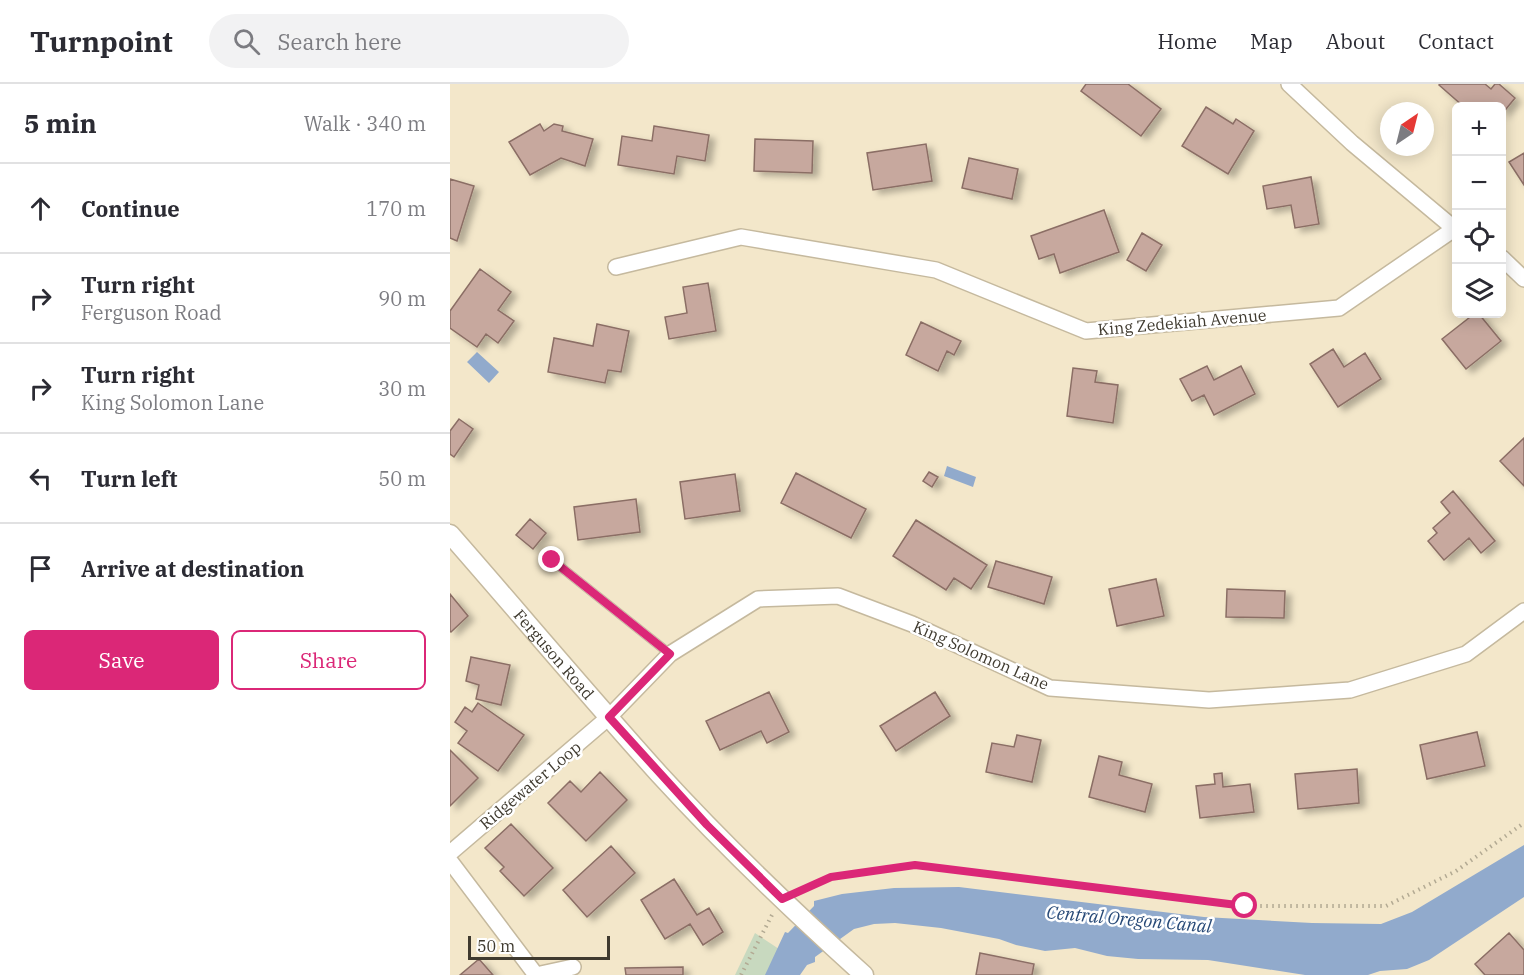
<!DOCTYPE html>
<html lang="en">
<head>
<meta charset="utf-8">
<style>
  :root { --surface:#fff; --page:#f2f2f3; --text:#2b2b33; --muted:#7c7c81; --line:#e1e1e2; --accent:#db2777 }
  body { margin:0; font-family:"IBM Plex Serif",serif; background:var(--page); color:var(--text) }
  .controls { position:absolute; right:18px; top:18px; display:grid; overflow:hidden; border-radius:9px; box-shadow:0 3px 15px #0003 }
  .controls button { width:54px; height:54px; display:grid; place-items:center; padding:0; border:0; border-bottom:2px solid var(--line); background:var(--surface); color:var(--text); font:30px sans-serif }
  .compass { position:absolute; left:930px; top:18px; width:54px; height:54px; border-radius:50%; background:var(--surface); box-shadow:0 3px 15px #0003; rotate:35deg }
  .scale { position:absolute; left:18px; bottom:15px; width:142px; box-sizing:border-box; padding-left:6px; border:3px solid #3f3a2f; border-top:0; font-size:16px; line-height:21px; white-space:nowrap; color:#3f3a2f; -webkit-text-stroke:4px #fff; paint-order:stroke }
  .stop { position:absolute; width:18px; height:18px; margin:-14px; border:4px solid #db2777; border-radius:50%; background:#fff }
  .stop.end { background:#db2777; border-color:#fff; box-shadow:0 2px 6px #0008 }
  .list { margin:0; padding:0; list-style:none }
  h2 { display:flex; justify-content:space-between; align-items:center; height:78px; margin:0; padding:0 24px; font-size:26px }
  h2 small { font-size:20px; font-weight:400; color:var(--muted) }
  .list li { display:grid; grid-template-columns:39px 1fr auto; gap:18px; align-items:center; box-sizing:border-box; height:90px; padding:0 24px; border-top:2px solid var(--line) }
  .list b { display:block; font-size:22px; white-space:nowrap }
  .list p { margin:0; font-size:20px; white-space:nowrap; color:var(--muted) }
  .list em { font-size:20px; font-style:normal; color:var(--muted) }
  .actions { display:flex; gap:12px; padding:18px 24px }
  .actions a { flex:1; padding:14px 0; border:2px solid var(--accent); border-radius:9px; text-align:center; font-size:21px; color:var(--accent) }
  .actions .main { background:var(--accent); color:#fff }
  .icon { flex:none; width:33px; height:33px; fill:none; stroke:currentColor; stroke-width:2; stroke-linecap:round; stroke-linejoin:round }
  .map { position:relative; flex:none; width:1074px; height:891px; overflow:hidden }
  header { display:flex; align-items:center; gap:36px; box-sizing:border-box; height:84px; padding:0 30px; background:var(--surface); border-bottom:2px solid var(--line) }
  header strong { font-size:28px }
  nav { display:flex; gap:33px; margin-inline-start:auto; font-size:21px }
  .search { width:420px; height:54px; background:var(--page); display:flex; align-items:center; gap:15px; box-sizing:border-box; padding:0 21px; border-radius:33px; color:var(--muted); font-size:22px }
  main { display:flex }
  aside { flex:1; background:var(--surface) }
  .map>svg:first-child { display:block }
</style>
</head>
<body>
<header>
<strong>Turnpoint</strong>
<div class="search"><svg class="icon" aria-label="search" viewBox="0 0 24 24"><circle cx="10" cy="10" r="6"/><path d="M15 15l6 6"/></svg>Search here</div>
<nav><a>Home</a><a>Map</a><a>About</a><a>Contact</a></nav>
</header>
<main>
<aside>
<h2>5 min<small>Walk · 340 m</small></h2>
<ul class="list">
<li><svg class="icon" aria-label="ahead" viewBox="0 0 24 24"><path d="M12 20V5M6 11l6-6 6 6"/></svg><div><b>Continue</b></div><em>170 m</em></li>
<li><svg class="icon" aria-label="right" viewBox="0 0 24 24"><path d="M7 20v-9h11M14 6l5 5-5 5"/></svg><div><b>Turn right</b><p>Ferguson Road</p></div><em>90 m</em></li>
<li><svg class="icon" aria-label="right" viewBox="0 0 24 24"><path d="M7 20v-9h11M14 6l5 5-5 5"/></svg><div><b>Turn right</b><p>King Solomon Lane</p></div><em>30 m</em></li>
<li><svg class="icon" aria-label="left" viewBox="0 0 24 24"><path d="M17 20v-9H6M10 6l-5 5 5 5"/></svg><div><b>Turn left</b></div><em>50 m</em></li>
<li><svg class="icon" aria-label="arrive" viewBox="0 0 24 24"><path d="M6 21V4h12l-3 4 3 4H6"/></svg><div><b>Arrive at destination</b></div></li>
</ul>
<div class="actions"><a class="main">Save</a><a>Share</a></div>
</aside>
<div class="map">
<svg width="1074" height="891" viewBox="0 0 1074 891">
  <defs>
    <filter id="shadow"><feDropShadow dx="6" dy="4" stdDeviation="3" flood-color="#0004"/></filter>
  </defs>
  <rect width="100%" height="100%" fill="#f3e7ca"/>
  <path fill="#c8d9bf" d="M305,849l36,24 -8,18h-48z"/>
  <path fill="#91aacc" d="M27,268l22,20 -10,11 -22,-21z
    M497,382l29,11 -3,10 -29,-11z
    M1074,761v52l-95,63 -22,9 -27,2 -12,4h-63l-97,-15 -70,-1 -31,-3 -32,-8 -30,3 -29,-6 -17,-6 -58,-11 -46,-5 -21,1 -20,5 -39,28v5l-8,3 -7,10h-35l20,-43 3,1 26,-27v-5l28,-7 52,-6 65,-1 245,30 108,6 69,1 31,-12z"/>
  <path fill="#c7a89e" stroke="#8b6e65" stroke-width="1.5" filter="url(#shadow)" d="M636,0h42l33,25 -20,27 -60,-45z
    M990,0h45l6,5 4,-5h4l16,14 -13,16v-8h-39l-24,-21z
    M756,23l27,17 3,-5 18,12 -26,43 -46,-28z
    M90,40l4,7 10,-7 9,2 -1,5 31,8 -8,27 -24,-8 -31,17 -21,-33z
    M204,42l55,9 -4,26 -28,-5 -3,18 -56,-9 4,-29 30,5z
    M305,55l58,2 -1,32 -58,-2z
    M476,60l6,37 -59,9 -6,-37z
    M1074,69v32l-15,-23z
    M519,74l49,11 -6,30 -50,-11z
    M861,93l8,47 -24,4 -4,-23 -24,4 -4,-23z
    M0,95l24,7 -17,55 -7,-3z
    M654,126l15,42 -59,21 -6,-19 -15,5 -8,-23z
    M692,149l20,12 -16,26 -19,-11z
    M30,185l31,23 -13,18 16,11 -16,22 -12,-9 -9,13 -27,-19v-17z
    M258,199l8,48 -47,8 -4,-22 22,-4 -4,-26z
    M1024,230h5l22,27 -35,28 -24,-30z
    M471,238l40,19 -7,14 -7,-4 -9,20 -32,-16z
    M147,240l32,7 -8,41 -13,-2 -3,13 -57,-11 6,-34 39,8z
    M883,265l11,18 21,-14 16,26 -43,28 -28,-43z
    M757,282l7,14 27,-14 14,28 -41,21 -10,-20 -12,6 -12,-22z
    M623,284l24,3 -2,11 23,3 -5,38 -46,-7z
    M9,335l14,10 -19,28 -4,-3v-23z
    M1074,354v48l-24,-25z
    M479,388l9,5 -6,10 -9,-6z
    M346,389l70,36 -15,29 -70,-35z
    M285,390l5,37 -55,8 -5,-37z
    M1003,407l42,50 -14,12 -12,-15 -25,22 -16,-19 9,-8 -4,-5 17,-15 -9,-11z
    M186,415l4,33 -62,8 -4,-33z
    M80,435l16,14 -13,16 -17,-14z
    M466,436l71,45 -16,24 -17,-11 -8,12 -53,-34z
    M546,477l56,16 -8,27 -56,-17z
    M706,495l8,37 -47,10 -8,-37z
    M777,505l58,2 -1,27 -58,-1z
    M0,510l18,22 -17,16 -1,-1z
    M21,573l39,8 -9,40 -25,-6 3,-14 -13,-4z
    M319,608l20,40 -22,11 -6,-12 -41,19 -14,-29z
    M485,608l15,24 -54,35 -16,-25z
    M28,619l46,32 -26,36 -40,-28 9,-12 -12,-9 10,-15 7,5z
    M1027,648l8,34 -58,13 -7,-34z
    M567,651l24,5 -9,42 -46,-10 6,-29 22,4z
    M0,666l28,28 -28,28z
    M649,672l23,6 -3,13 33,9 -7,28 -56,-15z
    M907,685l2,34 -61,6 -3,-35z
    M150,688l27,28 -41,41 -38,-38 22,-22 11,11z
    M772,689l1,14 27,-3 4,28 -54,6 -4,-32 19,-2 -1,-10z
    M61,740l42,44 -29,28 -24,-25 4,-4 -19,-19z
    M161,762l24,27 -48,44 -24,-27z
    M224,795l23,36 12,-7 14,24 -20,13 -13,-21 -25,15 -24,-39z
    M1059,849l15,17v25h-39l-10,-11z
    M530,869l54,11 -2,11h-56z
    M29,875l14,16h-33z
    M233,883v8h-57l-1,-7z"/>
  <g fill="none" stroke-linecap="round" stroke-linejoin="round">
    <g stroke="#c5b99e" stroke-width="10">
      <path id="service" d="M102,476l118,94"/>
    </g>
    <g stroke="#c5b99e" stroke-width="18">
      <path id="minor" d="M839,0l63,59 104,87
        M1052,174l22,21
        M166,183l125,-30 195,33 150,61 253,-23 115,-79
        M0,769l159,-136 61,-63 88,-55 80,-3 74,28 138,64 159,12 141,-10 116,-36 58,-43
        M0,777l86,114 37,-8"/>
    </g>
    <g stroke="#c5b99e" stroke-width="21">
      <g id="tertiary">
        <path id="s1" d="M0,450c70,80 138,161 209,240 65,71 134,137 205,201"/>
      </g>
    </g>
    <path stroke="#b3aa93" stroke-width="4" stroke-dasharray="1.5 4.5" stroke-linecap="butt" d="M349,808l32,-15 84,-12 330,41h141l70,-35 68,-48
      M291,891l32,-62"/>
    <use href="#service" stroke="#fff" stroke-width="8"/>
    <use href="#minor" stroke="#fff" stroke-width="15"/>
    <use href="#tertiary" stroke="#fff" stroke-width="18"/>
  </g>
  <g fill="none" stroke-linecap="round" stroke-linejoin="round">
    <path stroke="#db2777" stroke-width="8" d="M102,476l118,94 -61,63 98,108 75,74 49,-22 84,-12 330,41"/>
  </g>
  <g text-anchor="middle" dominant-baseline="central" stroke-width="5" stroke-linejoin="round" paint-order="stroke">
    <g font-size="16" fill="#3f3a2f" stroke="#fff">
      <text transform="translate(732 238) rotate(-5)">King Zedekiah Avenue</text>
      <text stroke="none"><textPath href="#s1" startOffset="159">Ferguson Road</textPath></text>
      <text transform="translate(531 571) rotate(24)">King Solomon Lane</text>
      <text transform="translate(80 701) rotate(-40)">Ridgewater Loop</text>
    </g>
    <g font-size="18" font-style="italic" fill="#274977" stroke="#fff">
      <text transform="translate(679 835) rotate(5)">Central Oregon Canal</text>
    </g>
  </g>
</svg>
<div class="controls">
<button>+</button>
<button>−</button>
<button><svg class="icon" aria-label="locate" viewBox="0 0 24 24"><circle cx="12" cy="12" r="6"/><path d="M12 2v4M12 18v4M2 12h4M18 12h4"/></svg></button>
<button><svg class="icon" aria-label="layers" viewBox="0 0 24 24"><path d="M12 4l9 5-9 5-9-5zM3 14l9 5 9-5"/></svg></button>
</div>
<svg class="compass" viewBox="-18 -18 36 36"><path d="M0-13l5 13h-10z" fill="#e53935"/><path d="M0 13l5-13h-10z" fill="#7c7c81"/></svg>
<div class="scale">50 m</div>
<div class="stop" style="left:795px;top:822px"></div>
<div class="stop end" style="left:102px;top:476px"></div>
</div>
</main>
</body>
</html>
